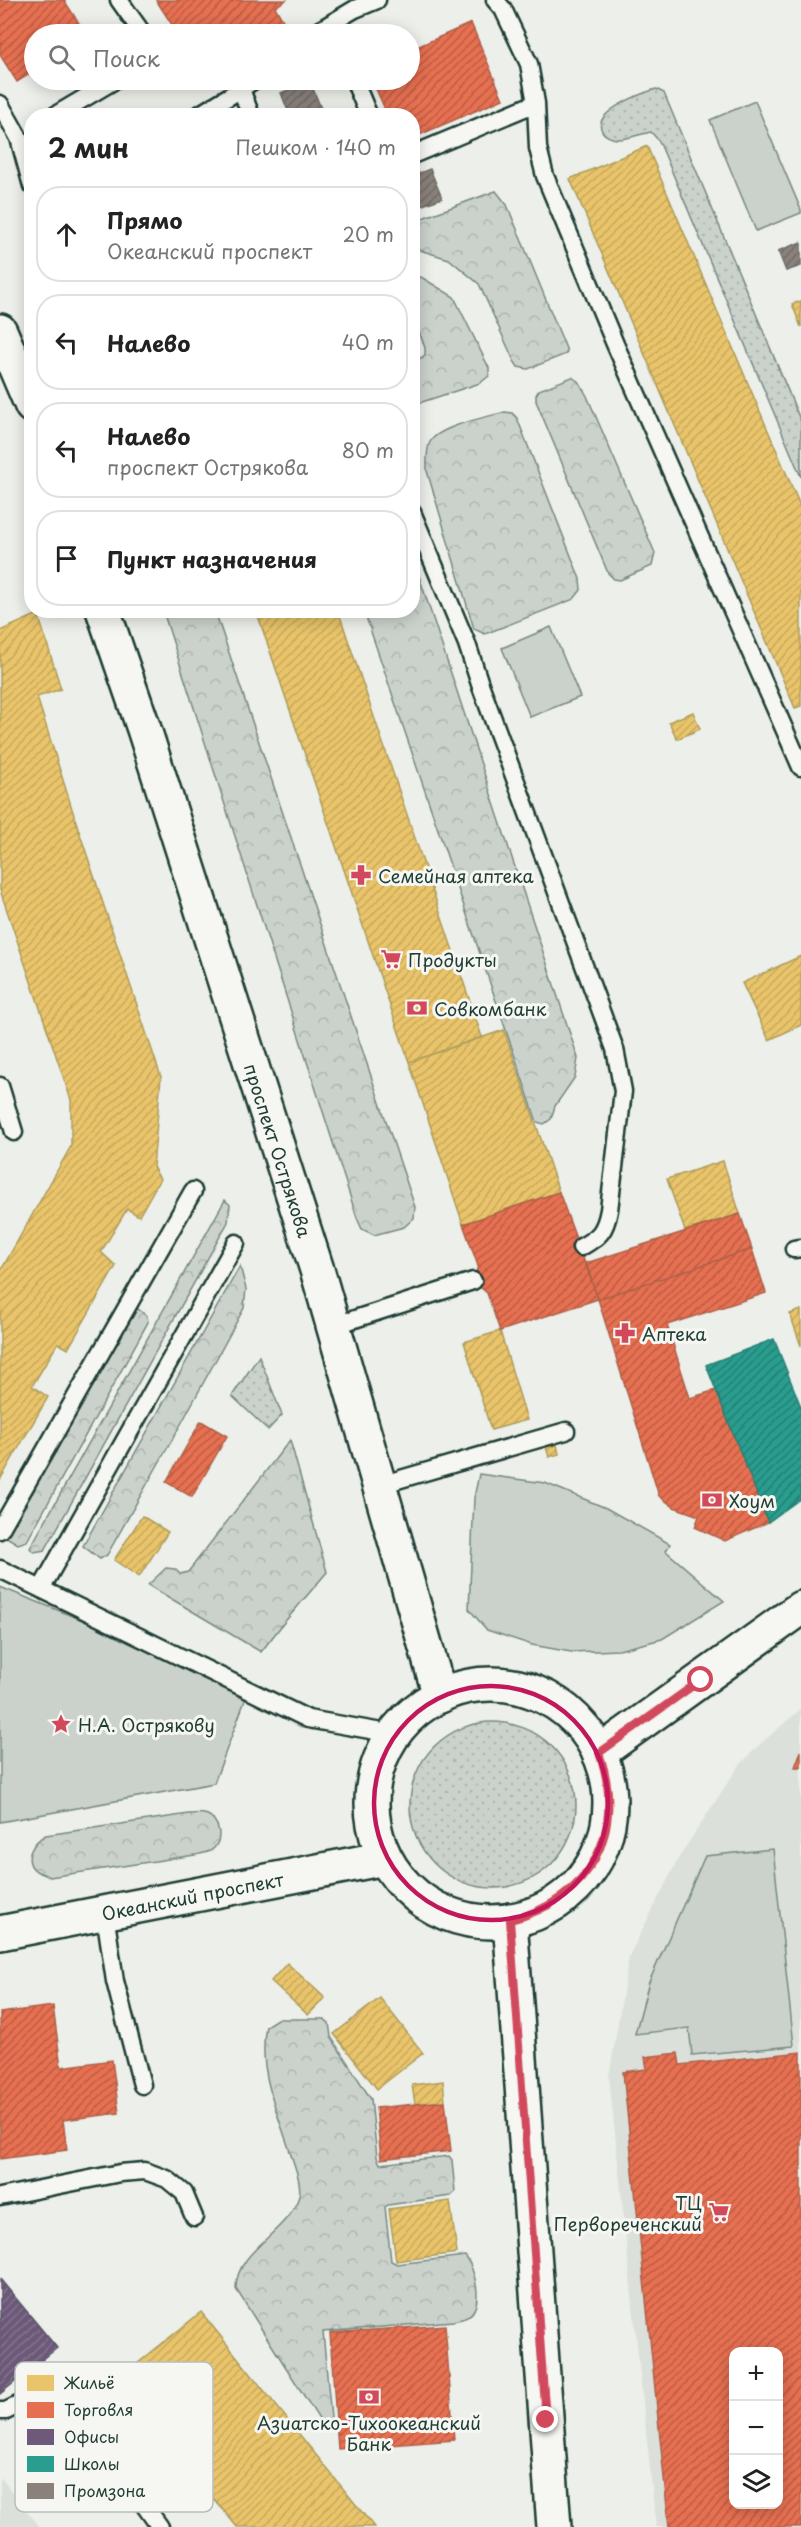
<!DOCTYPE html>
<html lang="ru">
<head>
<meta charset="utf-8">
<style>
  :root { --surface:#fff; --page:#f6f6f6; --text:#222; --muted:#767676; --line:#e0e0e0 }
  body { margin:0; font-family:"Playpen Sans",sans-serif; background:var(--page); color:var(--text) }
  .controls { position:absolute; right:18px; bottom:18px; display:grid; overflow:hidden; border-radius:12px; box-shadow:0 3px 15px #0003 }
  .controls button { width:54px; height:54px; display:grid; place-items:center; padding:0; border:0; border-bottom:2px solid var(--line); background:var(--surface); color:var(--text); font:30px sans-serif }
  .stop { position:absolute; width:18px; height:18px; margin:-14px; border:4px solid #d1495b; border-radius:50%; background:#fff }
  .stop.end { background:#d1495b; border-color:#fff; box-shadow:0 2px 6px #0008 }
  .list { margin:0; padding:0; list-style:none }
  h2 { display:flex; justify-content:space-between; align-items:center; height:78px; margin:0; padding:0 24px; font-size:26px }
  h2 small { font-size:20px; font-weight:400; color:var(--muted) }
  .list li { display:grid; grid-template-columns:39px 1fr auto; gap:18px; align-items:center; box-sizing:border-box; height:96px; margin:0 12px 12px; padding:0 12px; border:2px solid var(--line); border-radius:24px }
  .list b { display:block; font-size:22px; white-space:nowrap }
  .list p { margin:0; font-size:20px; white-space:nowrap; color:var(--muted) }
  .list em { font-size:20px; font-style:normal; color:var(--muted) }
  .icon { flex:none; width:33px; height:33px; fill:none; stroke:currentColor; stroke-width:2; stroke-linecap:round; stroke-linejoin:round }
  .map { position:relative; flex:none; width:801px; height:2527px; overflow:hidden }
  .search { position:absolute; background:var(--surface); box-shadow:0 3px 15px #0003; left:24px; top:24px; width:396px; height:66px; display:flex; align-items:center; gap:15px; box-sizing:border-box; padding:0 21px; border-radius:33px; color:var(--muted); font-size:22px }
  .panel { position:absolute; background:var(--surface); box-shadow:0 3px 15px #0003; left:24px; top:108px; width:396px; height:510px; border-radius:24px }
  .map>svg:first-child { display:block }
</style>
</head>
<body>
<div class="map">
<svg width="801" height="2527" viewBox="0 0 801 2527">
  <defs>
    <pattern id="grass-dots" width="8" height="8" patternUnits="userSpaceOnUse" patternTransform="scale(1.5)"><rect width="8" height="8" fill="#cbd2cc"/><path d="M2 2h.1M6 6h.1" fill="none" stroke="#aeb5b0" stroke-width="1.8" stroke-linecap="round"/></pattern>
    <pattern id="forest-crowns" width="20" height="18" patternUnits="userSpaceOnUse" patternTransform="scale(1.5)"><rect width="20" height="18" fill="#cbd2cc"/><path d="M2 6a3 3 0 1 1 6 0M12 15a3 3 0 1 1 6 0" fill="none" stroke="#aeb5b0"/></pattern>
    <pattern id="homes-hatch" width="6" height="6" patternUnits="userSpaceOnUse" patternTransform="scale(1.5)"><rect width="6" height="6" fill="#e9c46a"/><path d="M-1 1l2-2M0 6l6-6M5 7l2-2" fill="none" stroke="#c7a95c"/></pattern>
    <pattern id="shops-hatch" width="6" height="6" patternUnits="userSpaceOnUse" patternTransform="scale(1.5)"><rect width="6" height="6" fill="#e76f51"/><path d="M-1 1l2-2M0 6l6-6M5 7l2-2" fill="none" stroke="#bb5c44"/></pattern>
    <pattern id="offices-hatch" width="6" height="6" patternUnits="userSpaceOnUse" patternTransform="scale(1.5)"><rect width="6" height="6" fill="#6d597a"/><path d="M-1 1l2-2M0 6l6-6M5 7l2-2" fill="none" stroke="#81748c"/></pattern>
    <pattern id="schools-hatch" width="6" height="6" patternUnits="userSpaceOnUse" patternTransform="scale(1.5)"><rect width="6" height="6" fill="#2a9d8f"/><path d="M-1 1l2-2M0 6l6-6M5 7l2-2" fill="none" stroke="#238176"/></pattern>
    <pattern id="industry-hatch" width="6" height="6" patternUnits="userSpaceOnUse" patternTransform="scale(1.5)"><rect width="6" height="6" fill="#8a817c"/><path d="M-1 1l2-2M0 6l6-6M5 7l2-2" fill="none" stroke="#706b66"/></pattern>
  </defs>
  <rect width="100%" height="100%" fill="#edefea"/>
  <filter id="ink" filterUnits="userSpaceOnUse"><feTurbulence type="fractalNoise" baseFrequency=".0167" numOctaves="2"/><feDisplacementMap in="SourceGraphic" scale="12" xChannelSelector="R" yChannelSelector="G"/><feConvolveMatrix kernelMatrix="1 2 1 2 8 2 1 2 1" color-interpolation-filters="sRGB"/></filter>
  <g filter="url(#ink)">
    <path fill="#dce0db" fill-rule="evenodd" d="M801,1709v818h-145l-47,-450 20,-121 50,-99 59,-90 21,-22zM734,2352h44v152h-44z
      M0,2477l40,50h-40z"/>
    <path fill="url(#grass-dots)" stroke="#758880" stroke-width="1.5" d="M656,89l8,4 137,329v55l-142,-336 -8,-9c-11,2 -22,7 -33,7 -5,0 -13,-3 -16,-8 -11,-19 41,-38 54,-42z
      M259,1356l23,59 -14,15 -36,-34z
      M410 1805a83 83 0 1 1 166 0a83 83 0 1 1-166 0Z"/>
    <path fill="url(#forest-crowns)" stroke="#758880" stroke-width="1.5" d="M496,191l11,14 60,146 -1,3 -38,15 -10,-2 -4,-6 -35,-77 -30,-25 -36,-11v-23l12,-8z
      M413,277h8l33,20 35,71v8l-9,7 -67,22v-42l12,-8v-7l-12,-33z
      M572,377l7,5 8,14 68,157 -3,13 -32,14 -6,-1 -6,-6 -72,-172v-6l3,-5z
      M505,412l7,1 5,5 63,161 1,11 -7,9 -89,35 -11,-5 -47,-158c0,-9 -1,-22 3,-29 9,-16 57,-25 75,-30z
      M413,558l165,500 -3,19 -20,29 -4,13 -7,5 -7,-2 -2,-6 -171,-505 48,-1z
      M163,611h52l200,596 -1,11 -10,9 -30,8 -12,-6 -5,-11z
      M225,1200l5,5 -2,17 -183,328 -11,2 -4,-4z
      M240,1266l6,23 -2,19 -63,116 -74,131 -7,4 -17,-13z
      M138,1309l9,7 1,6 -121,219 -9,3 -10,-6 -3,-7 126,-220z
      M290,1440l37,132 -45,53 -21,27 -113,-67 18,-17 9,1 5,5 8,-2z
      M189,1814c5,0 10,-1 15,0 16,3 21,29 6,37 -4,2 -10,3 -15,4l-145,22c-4,-2 -10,-4 -14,-6 -15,-12 -2,-30 10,-36z
      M277,2019h47l5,4 2,14 40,62 6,58 3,7 69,-8 3,4 3,32 -4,4 -63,9 -3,2 6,54 6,3 68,-8c10,12 20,51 2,61 -4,2 -9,3 -14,4l-130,11 8,86 -3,5 -6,1 -86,-135c-1,-39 53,-57 63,-93 3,-12 -4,-29 -8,-41 -13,-42 -34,-85 -25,-129z"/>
    <path fill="#cbd2cc" stroke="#758880" stroke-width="1.5" d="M755,101l46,109v3l-45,18 -46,-111z
      M551,627l29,70 -50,20 -28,-69z
      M479,1474l66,9 61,25 64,36 -4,7 58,50 -62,38 -43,11 -48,2 -39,-7 -45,-15 -18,-21 5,-111z
      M0,1587l250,100 -36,96 -214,39z
      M773,1849l21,197 -102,9 -3,-27 -54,6 14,-52 56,-126z"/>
    <path fill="url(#homes-hatch)" stroke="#ac9c5a" stroke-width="1.5" d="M647,146l154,362v198l-6,2 -225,-529z
      M801,301v26l-9,-23z
      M256,610h82l144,427 -73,25z
      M38,614l23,75 -24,8 41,131 83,249 -8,90 7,12 -21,37 -12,-7 -26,43 15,14 -48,83 -10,-6 -26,43 16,11 -48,83v-208l71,-126v-46l-71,-210v-259z
      M693,712l7,17 -23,10 -8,-17z
      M801,956v69l-32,15 -27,-57z
      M504,1030l55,162 -96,32 -54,-162z
      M723,1161l17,53 -55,17 -18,-52z
      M801,1310v36l-11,-32z
      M500,1331l27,89 -36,10 -27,-88z
      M557,1445l2,9 -10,3 -3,-10z
      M142,1516l26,16 -29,45 -25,-17z
      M287,1963l38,35 -17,17 -37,-34z
      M380,1998l43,55 -46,36 -43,-55z
      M443,2081l2,20 -30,3 -3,-19z
      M450,2201l7,52 -61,8 -7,-52z
      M201,2312l173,215h-137l-74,-90 -46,-57z"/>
    <path fill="url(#shops-hatch)" stroke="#ab6048" stroke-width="1.5" fill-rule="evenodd" d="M0,0h64l22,34h-52v37l-17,11 -17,-27z
      M156,0h130l-11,7 13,22 -9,5h-101z
      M471,23l32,76 -91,39v-22h-24l-16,-36h38v-30z
      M559,1192l39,107 -98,32 -13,-38 -14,-12 5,-15 -15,-42z
      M740,1214l12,35 -154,50 -12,-36z
      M752,1249l14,44 -99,32 23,73 26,-8 52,132 -43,19 -30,-14 4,-11 -25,-9 -15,-11 -61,-197z
      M201,1421l26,15 -35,61 -26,-15z
      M801,1751v16h-6z
      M53,2006l8,61 51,-7 7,53 -56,7 4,30 -67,9v-146z
      M801,2052v475h-132l-46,-455 24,-3 -2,-12 33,-4 2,12zM734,2352h44v152h-44z
      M445,2101l6,50 -70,8 -5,-51z
      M445,2325l9,115 -116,9 -8,-116z"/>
    <path fill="url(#offices-hatch)" stroke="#565165" stroke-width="1.5" d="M0,2279l57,69 -57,46z"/>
    <path fill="url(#schools-hatch)" stroke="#278074" stroke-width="1.5" d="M774,1339l27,68v91l-33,24 -62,-157z"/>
    <path fill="url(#industry-hatch)" stroke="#6a6d66" stroke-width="1.5" d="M310,81l14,35h-34l-9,-23z
      M430,169l12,29 -30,11v-33z
      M801,242v24l-15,5 -8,-20z"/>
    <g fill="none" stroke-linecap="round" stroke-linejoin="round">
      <g stroke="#1f3d34" stroke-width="21">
        <path id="lane" d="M119,0l24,34
          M495,0l8,9 26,55 7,39 2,45 7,28 70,168 186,423
          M313,34l42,-25 22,-9
          M354,80l15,36
          M241,89l13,-9
          M0,104l19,34 13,48
          M54,116l61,-36
          M197,116l44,-27 10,27
          M412,155l124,-52
          M412,512l55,132 13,40 135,365 8,42 -14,119c-4,22 -10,27 -28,37
          M0,1086l14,46
          M794,1249l7,-1
          M333,1326l140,-45
          M380,1485l186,-54
          M0,1530l193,-339
          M0,1569l308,150 85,15
          M41,1589l195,-346
          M105,1914l10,67 27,104
          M0,2197l120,-24 25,-2 22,8 17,14 10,24
          M0,2411h6l47,-23 28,28 79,111"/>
      </g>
      <g stroke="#1f3d34" stroke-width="38">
        <g id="secondary">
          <path d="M0,331l32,75"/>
          <path id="s1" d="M103,610l41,119 174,544 122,423"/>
          <path d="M510,1920l44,607"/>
        </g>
      </g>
      <g stroke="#1f3d34" stroke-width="38">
        <g id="primary">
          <circle cx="491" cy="1803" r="119"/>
          <path d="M599,1753l202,-145"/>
          <path id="s2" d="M0,1933l385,-75"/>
        </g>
      </g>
      <use href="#lane" stroke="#f6f6f2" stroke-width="16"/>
      <use href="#secondary" stroke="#f6f6f2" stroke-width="33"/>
      <use href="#primary" stroke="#f6f6f2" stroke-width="33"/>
    </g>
  </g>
  <g fill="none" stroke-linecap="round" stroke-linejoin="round" filter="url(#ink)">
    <path stroke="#d1495b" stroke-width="8" d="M546,2420l-36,-500c81,-20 117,-89 89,-167l102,-73"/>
  </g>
  <path fill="none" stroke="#c2185b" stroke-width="4.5" stroke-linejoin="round" d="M374 1803a117 117 0 1 1 234 0a117 117 0 1 1-234 0Z"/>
  <defs>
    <g id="pharmacy-bare" transform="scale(1.62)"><path d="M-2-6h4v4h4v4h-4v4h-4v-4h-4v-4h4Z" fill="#d1495b" stroke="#f6f6f2" stroke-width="2.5" paint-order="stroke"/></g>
    <g id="supermarket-bare" transform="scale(1.62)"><path d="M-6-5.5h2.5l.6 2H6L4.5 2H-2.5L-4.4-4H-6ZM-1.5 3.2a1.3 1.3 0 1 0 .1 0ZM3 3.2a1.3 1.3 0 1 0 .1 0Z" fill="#d1495b" stroke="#f6f6f2" stroke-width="2.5" paint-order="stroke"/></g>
    <g id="bank-bare" transform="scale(1.62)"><path d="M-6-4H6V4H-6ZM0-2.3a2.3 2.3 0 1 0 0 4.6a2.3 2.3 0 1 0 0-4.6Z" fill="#d1495b" stroke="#f6f6f2" stroke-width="2.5" paint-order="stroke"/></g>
    <g id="sight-bare" transform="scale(1.62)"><path d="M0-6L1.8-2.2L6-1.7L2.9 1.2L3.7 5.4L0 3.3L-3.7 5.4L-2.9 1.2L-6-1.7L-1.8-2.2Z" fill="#d1495b" stroke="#f6f6f2" stroke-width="2.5" paint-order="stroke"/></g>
  </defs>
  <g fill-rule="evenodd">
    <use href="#pharmacy-bare" x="361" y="875"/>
    <use href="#supermarket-bare" x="391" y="959"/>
    <use href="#bank-bare" x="417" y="1008"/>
    <use href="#pharmacy-bare" x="625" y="1333"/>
    <use href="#bank-bare" x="712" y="1500"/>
    <use href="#sight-bare" x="61" y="1724"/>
    <use href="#supermarket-bare" x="719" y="2212"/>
    <use href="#bank-bare" x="369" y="2397"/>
  </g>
  <g text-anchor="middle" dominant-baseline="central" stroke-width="6" stroke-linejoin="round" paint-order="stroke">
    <g font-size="18" fill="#1f3d34" stroke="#f6f6f2" text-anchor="start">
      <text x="378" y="875">Семейная аптека</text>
      <text x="408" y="959">Продукты</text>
      <text x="434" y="1008">Совкомбанк</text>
      <text x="642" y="1333">Аптека</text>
      <text x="729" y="1500">Хоум</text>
      <text x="78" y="1724">Н.А. Острякову</text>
      <text x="702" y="2202" text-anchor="end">ТЦ<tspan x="702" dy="21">Первореченский</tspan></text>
      <text x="369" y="2422" text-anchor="middle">Азиатско-Тихоокеанский<tspan x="369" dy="21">Банк</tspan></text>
    </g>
    <g font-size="18" fill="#1f3d34" stroke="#f6f6f2">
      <text stroke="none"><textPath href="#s1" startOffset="568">проспект Острякова</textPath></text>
      <text stroke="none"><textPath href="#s2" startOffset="196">Океанский проспект</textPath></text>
    </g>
  </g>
  <rect x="15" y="2362" width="198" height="150" rx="9" fill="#f6f6f2" stroke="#b6beb9" stroke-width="1.5"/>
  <rect x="27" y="2375" width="27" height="16" fill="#e9c46a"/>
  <rect x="27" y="2402" width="27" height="16" fill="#e76f51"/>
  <rect x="27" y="2429" width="27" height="16" fill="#6d597a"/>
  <rect x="27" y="2456" width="27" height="16" fill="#2a9d8f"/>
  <rect x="27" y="2483" width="27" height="16" fill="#8a817c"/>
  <g font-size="16" fill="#1f3d34">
    <text x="64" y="2389">Жильё</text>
    <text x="64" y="2416">Торговля</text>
    <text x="64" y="2443">Офисы</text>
    <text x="64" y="2470">Школы</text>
    <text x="64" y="2497">Промзона</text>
  </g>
</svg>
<div class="controls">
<button>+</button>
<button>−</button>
<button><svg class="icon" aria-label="layers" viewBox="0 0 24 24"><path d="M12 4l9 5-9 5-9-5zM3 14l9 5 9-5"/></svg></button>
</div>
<div class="stop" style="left:701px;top:1680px"></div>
<div class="stop end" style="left:546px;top:2420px"></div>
<div class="search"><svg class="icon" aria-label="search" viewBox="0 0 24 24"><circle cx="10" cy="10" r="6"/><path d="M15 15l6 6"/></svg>Поиск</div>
<section class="panel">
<h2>2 мин<small>Пешком · 140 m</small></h2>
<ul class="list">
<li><svg class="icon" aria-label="ahead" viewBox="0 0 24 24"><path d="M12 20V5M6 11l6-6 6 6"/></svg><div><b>Прямо</b><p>Океанский проспект</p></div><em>20 m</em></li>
<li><svg class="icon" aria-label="left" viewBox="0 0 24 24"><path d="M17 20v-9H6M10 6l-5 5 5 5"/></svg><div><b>Налево</b></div><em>40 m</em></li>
<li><svg class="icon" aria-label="left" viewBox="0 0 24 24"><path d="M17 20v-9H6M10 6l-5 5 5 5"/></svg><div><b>Налево</b><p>проспект Острякова</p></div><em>80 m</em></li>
<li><svg class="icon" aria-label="arrive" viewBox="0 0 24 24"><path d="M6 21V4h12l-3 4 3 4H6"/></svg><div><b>Пункт назначения</b></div></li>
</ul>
</section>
</div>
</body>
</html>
